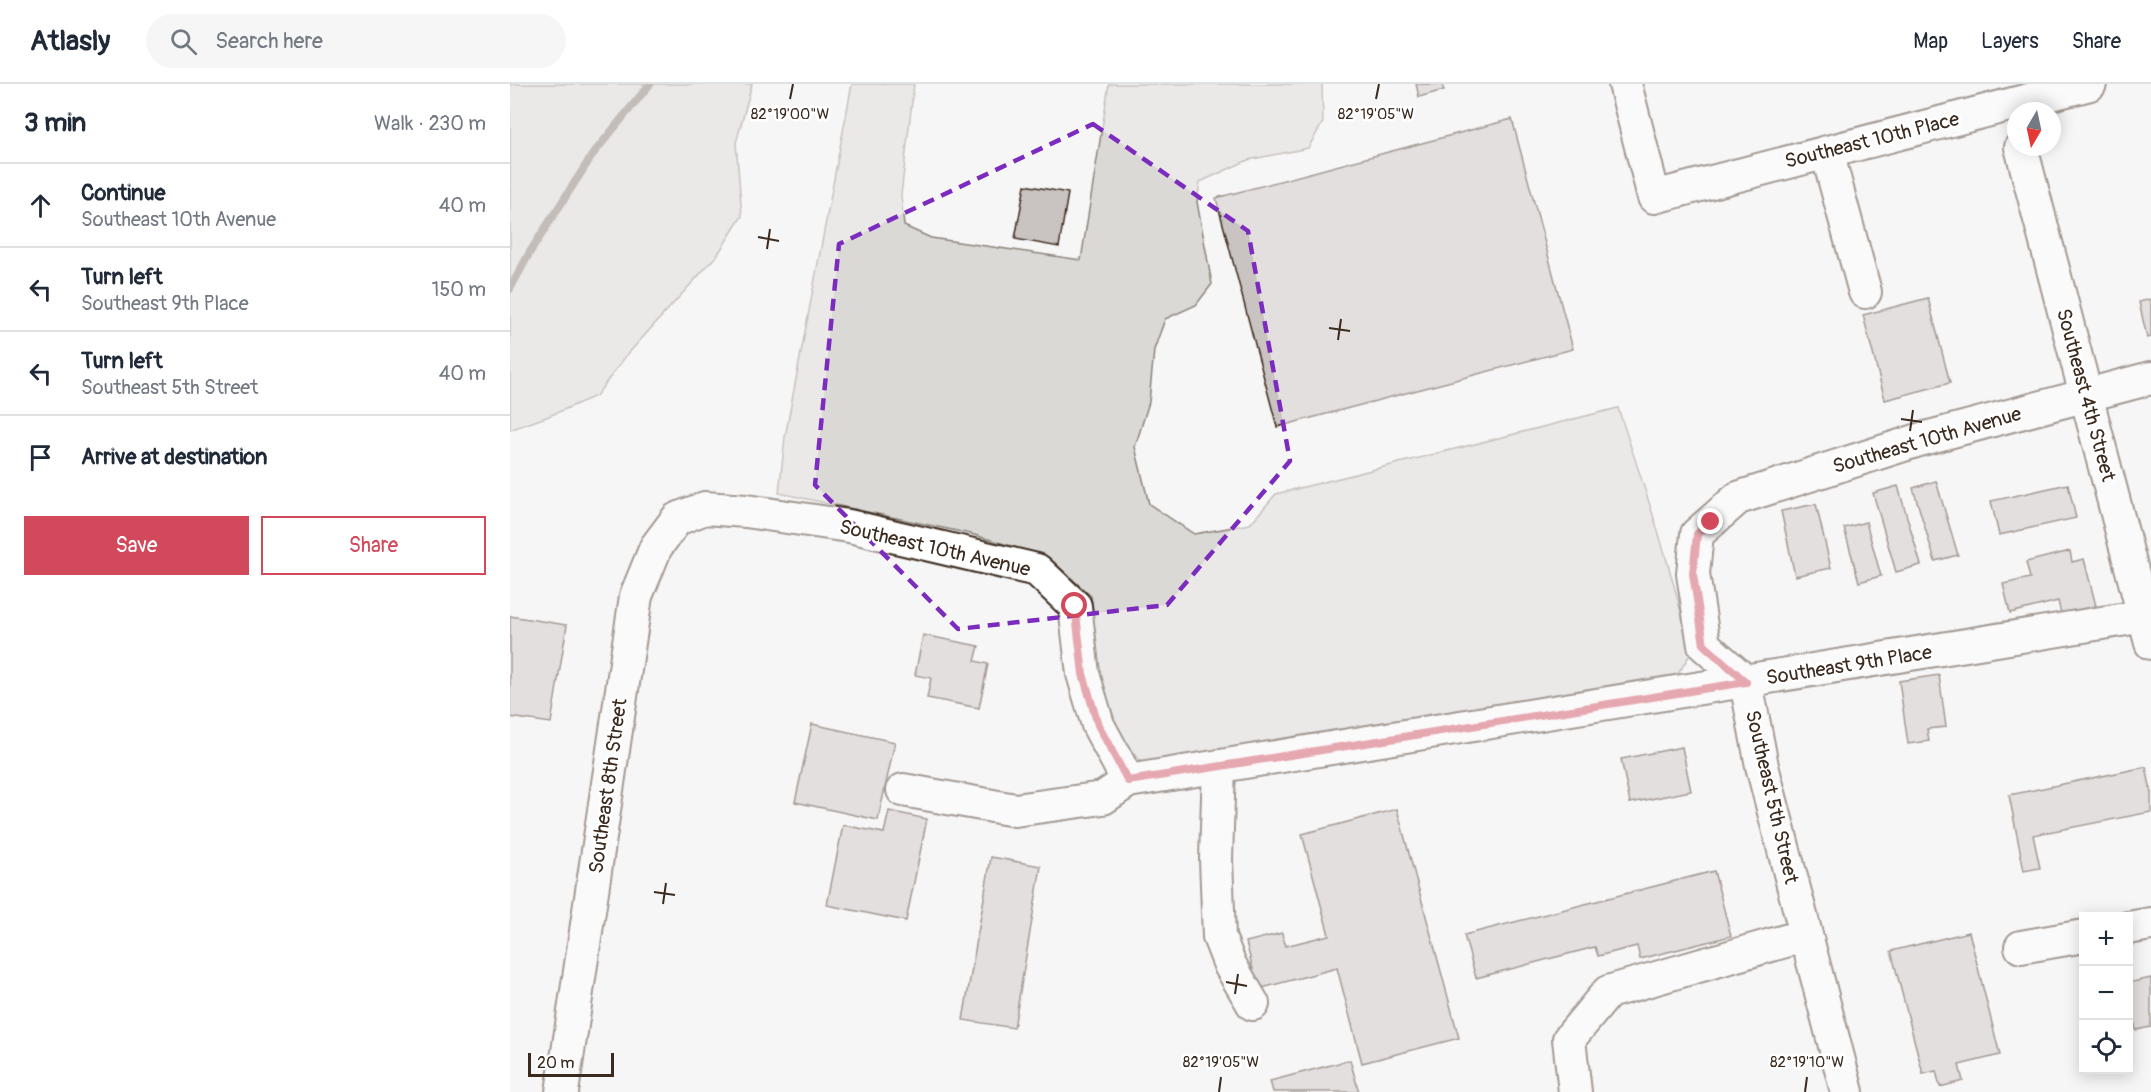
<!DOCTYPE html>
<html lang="en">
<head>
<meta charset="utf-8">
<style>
  :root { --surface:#fff; --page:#f6f6f7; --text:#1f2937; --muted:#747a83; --line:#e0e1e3; --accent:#d1495b }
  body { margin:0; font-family:Pangolin,sans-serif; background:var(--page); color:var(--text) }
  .controls { position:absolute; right:18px; bottom:18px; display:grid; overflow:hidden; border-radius:0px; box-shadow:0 3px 15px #0003 }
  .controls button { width:54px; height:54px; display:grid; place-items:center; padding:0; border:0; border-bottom:2px solid var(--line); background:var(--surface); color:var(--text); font:30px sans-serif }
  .compass { position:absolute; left:1497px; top:18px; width:54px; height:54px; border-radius:50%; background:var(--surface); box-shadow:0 3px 15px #0003; rotate:189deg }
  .scale { position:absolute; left:18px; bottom:15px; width:86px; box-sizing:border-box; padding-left:6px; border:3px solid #3b2a1e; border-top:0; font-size:16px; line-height:21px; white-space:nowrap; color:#3b2a1e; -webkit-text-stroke:4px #fff; paint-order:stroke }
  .stop { position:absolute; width:18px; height:18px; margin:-14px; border:4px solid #d1495b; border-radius:50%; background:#fff }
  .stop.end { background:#d1495b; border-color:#fff; box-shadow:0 2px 6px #0008 }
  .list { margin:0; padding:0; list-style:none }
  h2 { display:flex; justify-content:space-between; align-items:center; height:78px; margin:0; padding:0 24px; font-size:26px }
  h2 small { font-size:20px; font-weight:400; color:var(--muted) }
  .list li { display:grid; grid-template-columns:39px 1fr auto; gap:18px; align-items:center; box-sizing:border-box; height:84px; padding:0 24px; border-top:2px solid var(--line) }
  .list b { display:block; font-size:22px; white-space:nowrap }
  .list p { margin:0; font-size:20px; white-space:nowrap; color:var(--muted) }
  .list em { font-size:20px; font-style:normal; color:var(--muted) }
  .actions { display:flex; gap:12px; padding:18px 24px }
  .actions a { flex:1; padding:14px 0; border:2px solid var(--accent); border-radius:0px; text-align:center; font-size:21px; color:var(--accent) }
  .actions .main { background:var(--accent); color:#fff }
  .icon { flex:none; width:33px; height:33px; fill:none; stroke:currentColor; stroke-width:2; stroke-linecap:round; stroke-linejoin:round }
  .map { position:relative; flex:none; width:1641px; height:1008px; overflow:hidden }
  header { display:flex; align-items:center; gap:36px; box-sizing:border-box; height:84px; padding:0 30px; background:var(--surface); border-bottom:2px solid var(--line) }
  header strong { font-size:28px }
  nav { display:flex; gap:33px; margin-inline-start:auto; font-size:21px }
  .search { width:420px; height:54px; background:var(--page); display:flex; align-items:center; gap:15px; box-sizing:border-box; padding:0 21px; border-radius:33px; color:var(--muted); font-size:22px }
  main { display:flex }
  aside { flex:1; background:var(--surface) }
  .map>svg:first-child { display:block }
</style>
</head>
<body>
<header>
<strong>Atlasly</strong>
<div class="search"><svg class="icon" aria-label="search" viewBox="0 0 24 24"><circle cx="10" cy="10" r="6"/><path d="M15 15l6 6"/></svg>Search here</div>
<nav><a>Map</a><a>Layers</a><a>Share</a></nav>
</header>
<main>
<aside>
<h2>3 min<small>Walk · 230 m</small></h2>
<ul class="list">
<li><svg class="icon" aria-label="ahead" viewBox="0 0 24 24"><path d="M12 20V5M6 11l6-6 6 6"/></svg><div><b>Continue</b><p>Southeast 10th Avenue</p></div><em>40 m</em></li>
<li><svg class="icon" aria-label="left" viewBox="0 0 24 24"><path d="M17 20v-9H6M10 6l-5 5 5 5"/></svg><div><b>Turn left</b><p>Southeast 9th Place</p></div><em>150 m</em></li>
<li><svg class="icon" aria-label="left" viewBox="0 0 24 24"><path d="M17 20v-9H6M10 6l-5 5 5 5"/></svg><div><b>Turn left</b><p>Southeast 5th Street</p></div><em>40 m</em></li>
<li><svg class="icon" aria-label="arrive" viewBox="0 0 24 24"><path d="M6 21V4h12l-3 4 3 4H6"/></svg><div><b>Arrive at destination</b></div></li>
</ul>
<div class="actions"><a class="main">Save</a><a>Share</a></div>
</aside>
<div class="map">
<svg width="1641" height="1008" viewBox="0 0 1641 1008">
  <rect width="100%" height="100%" fill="#f7f6f6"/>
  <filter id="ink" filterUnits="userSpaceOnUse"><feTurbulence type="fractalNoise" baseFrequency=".0167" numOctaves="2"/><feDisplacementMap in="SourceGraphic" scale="12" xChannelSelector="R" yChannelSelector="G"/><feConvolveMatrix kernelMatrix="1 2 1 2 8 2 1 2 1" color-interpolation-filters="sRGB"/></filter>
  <g filter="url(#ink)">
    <path fill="#dbd9d6" stroke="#8b827a" stroke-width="1.5" d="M0,0h242l-16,59 6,73 -24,38 -92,102 -30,40 -47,20 -39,14z
      M342,0h62l-13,111 3,31 27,12 150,22 28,-176h213l1,38 -15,26 -60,12 -48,22 -3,20 15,82 -16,21 -31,14 -11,31 -5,52 -14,45 14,57 45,30 56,-10 26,-30 342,-86c27,81 54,161 73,245l-13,21 -536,89 -22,-25 -20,-66 -9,-76 -43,-39 -77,-23 -192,-41 6,-56z"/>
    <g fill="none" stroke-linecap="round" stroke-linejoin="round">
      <path stroke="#847972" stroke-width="8" d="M0,205l20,-37 63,-98 57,-70"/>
    </g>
    <path fill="#c9c3c1" stroke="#3b2a1e" stroke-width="1.5" d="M906,0h31l-5,1 2,5 -25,7z
      M1002,35l61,230 -296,78 -61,-229z
      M515,101l43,8 -9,54 -44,-8z
      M1418,214l22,85 -65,17 -22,-85z
      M1641,215v38l-4,1 -8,-36z
      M1426,397l22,74 -23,6 -22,-73z
      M1558,400l8,34 -77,17 -8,-34z
      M1388,402l23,79 -25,7 -23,-79z
      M1306,420l15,64 -36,8 -14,-65z
      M1356,438l15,54 -22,6 -15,-54z
      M1560,467l2,11 12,-3 12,47 -35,8 -3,-13 -48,12 -7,-29 27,-6 -4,-16z
      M0,532l57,9 -16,98 -41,-6z
      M413,551l56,11 -4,15 13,3 -9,44 -52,-10 4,-20 -16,-3z
      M1429,591l7,52 -19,2 2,12 -21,3 -9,-63z
      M302,640l83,18 -17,78 -83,-18z
      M1172,663l9,44 -61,12 -9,-44z
      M1636,683l5,24v21l-118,23 7,33 -16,3 -15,-76z
      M887,725l62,229 -97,25 -25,-95 -79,21 -12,-47 36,-9 3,13 44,-11 -27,-101z
      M379,727l38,8 -21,102 -79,-16 16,-80 41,8z
      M481,773l50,9 -27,162 -51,-8z
      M1204,787l17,65 -91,23 -3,-13 -39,10 -3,-9 -119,31 -12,-43z
      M1459,848l31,123 -41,10 4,16 -23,6 -4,-16 -13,3 -32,-123z
      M1641,894v49l-15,3 -8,-33v-14z
      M840,976l9,32h-86l-3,-11z"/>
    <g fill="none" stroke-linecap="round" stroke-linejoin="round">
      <g stroke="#3b2a1e" stroke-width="36">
        <path id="minor" d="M1115,0l29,113 436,-113
          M1511,63l130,496
          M1317,68l38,140
          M709,682l-3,93 3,78 11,28 23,39
          M393,706l112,20 88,-12 25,-17 1023,-166
          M1618,844l23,-4
          M1511,863l63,-11
          M52,1008l74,-496 20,-49 21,-28 28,-11 41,3 103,15 188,44 38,36 8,68 15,51 30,56
          M1065,1008l-6,-53 39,-47 198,-57
          M1337,1008l-85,-326 -16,-84 -42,-37 -11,-71 4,-40 41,-36 184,-59 229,-61"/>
      </g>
      <use href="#minor" stroke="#fff" stroke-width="32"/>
    </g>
  </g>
  <g fill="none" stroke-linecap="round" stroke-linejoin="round" filter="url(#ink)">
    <path stroke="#d1495b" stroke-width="8" d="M565,522l8,68 15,51 30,56 618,-99 -42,-37 -11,-71 4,-40 14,-12"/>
  </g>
  <path d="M0 0H1641V1008H0ZM583,40l155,107 42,230 -123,144 -209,24 -143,-144 24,-241z" fill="#f7f6f6" fill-opacity=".55" fill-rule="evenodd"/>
  <path fill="none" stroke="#7b2cbf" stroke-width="4.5" stroke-dasharray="12 8" stroke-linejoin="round" d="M583,40l155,107 42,230 -123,144 -209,24 -143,-144 24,-241z"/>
  <path fill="none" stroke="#3b2a1e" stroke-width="2" d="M280,15l3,-15M866,15l3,-15M248,153l21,4M257,165l3,-20M819,244l21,3M828,256l3,-21M1391,335l21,3M1400,347l3,-21M144,808l21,3M153,820l3,-21M716,898l21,4M725,910l3,-20M709,1008l2,-15M1295,1008l2,-15"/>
  <g text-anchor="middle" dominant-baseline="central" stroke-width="5" stroke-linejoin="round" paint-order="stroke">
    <g font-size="20" fill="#3b2a1e" stroke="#fff">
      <text transform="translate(1362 56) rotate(-14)">Southeast 10th Place</text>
      <text transform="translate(1576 311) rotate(75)">Southeast 4th Street</text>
      <text transform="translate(1417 356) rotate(-16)">Southeast 10th Avenue</text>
      <text transform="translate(425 464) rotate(13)">Southeast 10th Avenue</text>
      <text transform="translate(1339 581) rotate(-9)">Southeast 9th Place</text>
      <text transform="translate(98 702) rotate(-82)">Southeast 8th Street</text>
      <text transform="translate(1262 713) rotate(77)">Southeast 5th Street</text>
    </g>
  </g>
  <g font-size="15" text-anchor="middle" fill="#3b2a1e" stroke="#fff" stroke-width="5" stroke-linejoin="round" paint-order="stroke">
    <text x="280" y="35">82°19'00"W</text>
    <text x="866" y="35">82°19'05"W</text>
    <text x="711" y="983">82°19'05"W</text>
    <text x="1297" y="983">82°19'10"W</text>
  </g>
</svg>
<div class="controls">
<button>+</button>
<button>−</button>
<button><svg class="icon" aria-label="locate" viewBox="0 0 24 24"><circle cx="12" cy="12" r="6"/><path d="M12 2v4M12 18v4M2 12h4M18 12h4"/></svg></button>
</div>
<svg class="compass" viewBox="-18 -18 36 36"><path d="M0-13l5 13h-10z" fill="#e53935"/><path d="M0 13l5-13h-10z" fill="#747a83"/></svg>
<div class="scale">20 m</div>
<div class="stop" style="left:565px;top:522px"></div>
<div class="stop end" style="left:1201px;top:438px"></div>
</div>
</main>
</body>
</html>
